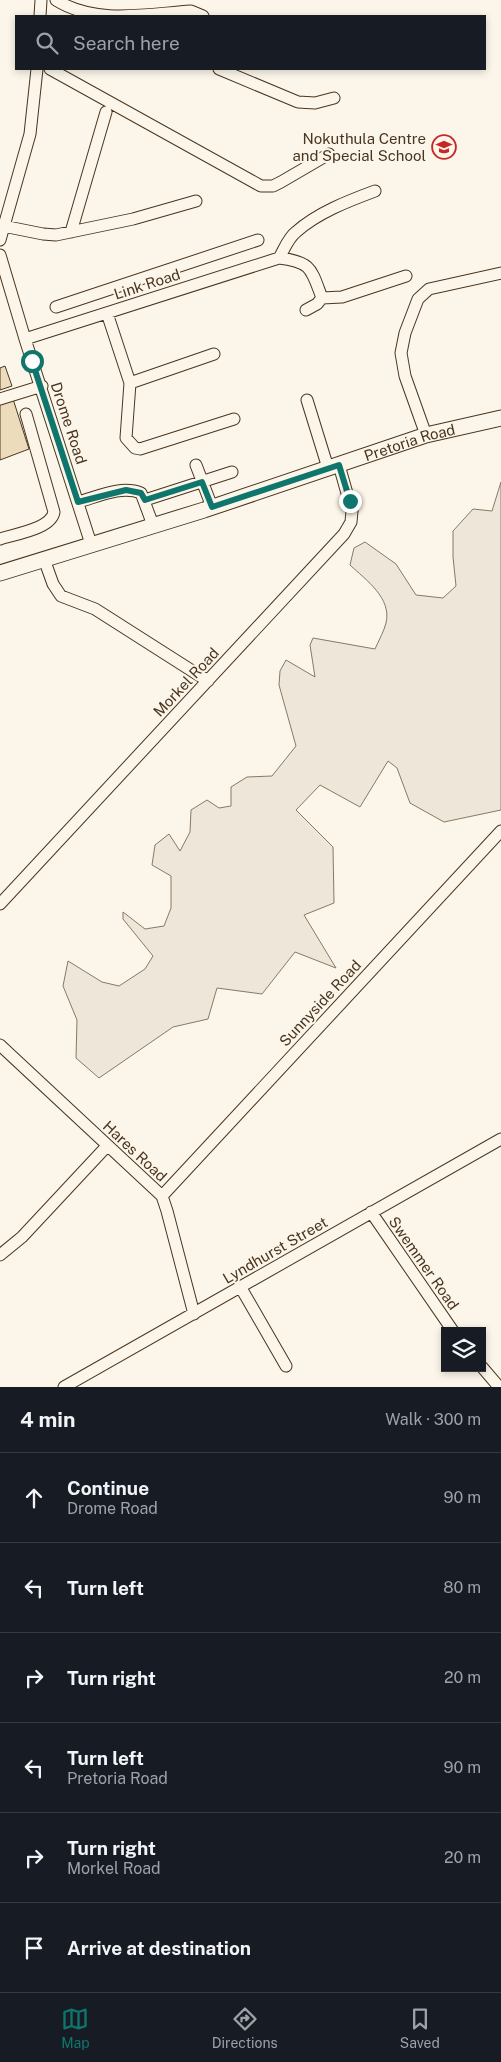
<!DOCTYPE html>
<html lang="en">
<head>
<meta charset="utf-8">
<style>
  :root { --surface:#171b24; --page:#20242c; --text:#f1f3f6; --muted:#9ea1a6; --line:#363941; --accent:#0f766e }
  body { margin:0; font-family:"Public Sans",sans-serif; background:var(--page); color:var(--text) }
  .controls { position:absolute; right:15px; bottom:15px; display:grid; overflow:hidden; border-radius:0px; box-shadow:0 2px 8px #0003 }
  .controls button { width:45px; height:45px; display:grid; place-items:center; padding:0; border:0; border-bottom:1px solid var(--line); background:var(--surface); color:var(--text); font:25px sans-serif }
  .stop { position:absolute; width:15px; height:15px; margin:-11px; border:4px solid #0f766e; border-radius:50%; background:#fff }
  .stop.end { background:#0f766e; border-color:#fff; box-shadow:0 1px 5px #0008 }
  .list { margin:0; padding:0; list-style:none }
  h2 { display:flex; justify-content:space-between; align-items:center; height:65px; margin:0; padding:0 20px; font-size:21px }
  h2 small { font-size:16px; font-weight:400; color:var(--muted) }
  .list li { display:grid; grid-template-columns:32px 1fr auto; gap:15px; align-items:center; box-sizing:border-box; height:90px; padding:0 20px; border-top:1px solid var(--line) }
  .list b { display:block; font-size:19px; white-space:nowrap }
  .list p { margin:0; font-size:16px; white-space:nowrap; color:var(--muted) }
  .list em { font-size:16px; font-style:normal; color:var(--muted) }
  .icon { flex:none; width:28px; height:28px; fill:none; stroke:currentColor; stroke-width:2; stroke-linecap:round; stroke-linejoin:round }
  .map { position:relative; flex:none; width:501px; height:1387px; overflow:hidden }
  .search { position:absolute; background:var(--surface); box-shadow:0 2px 8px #0003; left:15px; right:15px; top:15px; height:55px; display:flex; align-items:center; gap:12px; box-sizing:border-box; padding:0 18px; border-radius:0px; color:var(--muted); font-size:19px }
  .sheet { height:605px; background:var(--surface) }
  nav { display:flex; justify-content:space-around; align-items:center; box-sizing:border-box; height:70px; border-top:1px solid var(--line); background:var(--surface); font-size:14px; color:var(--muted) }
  nav a { display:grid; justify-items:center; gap:2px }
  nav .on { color:var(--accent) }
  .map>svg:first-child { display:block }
</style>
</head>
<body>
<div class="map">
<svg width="501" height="1387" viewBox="0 0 501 1387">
  <rect width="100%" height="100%" fill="#fbf6e9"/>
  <path fill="#ede6d9" stroke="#887966" d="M501,482v328l-57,12 -34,-19 -13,-35 -9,-7 -28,46 -40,-22 -24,25 37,37 1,56 -30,12 32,53 -41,-16 -33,42 -45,-6 -9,31 -35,8 -74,51 -23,-20 1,-38 -14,-34 5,-25 34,21 17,4 26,-17 8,-13 -30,-37v-7l22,17 19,-3 7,-18v-32l-19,-11 3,-20 14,-11 11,17 10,-19 1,-22 16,-10 12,8 12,-2v-19l16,-10 25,-1 24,-30 -17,-61 1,-14 6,-11 29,17 -5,-32 3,-7 62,11c4,-9 9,-18 11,-26 6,-25 -20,-43 -36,-58l4,-17 11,-6 31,22 20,31 27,3 13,-12 -3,-29v-26l20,-22 19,2z"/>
  <path fill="#ecdcbc" stroke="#4a3520" d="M5,366l7,20 -12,4v-22z
    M13,399l16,50 -29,11v-57z"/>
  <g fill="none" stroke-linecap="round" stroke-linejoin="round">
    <g stroke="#4a3520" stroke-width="13">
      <path id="minor" d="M56,0c40,25 90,14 135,11l12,5
        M40,16l1,-16
        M50,69l211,117h12l8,-4 48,-28
        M219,69l79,33 17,1 19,-5
        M3,226l40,8 13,1 77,-16 63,-18
        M71,232l35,-120
        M0,240l30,-106 7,-65
        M0,255l25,84 66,205
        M279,258c5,-8 9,-20 17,-26 21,-19 52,-31 79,-41
        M56,307l202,-67
        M306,310l11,-6 5,-6
        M107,313l23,70 -4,55 9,10 5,1 94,-30
        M25,339l254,-81c33,4 32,11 43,40l20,-1 64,-21
        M130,383l84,-29
        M0,399l42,-13
        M307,400l21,68
        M426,435l-21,-59 -4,-23 4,-20 13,-34 11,-10 72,-16
        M196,465l16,42
        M145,500l87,-28
        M78,502c19,-5 43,-17 63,-9l12,32
        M0,539c15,-5 51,-10 54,-27l-28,-98
        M44,559l9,25 8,12 34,13 113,72
        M0,904l344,-370 7,-12 1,-11 -13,-46
        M0,1045l162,151 5,15 27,103
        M162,1196l339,-365
        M371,1212l82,119
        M0,1255l22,-18 85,-91
        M241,1288l45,78
        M482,1367l17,20
        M64,1387l437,-248"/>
    </g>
    <g stroke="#4a3520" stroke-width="17">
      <g id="major">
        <path id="s1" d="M0,573l204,-63 222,-75 75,-17"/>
      </g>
    </g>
    <use href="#minor" stroke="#fbf6e9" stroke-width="11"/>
    <use href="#major" stroke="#fbf6e9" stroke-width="15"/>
  </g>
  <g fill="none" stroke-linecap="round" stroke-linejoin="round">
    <path stroke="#0f766e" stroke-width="6" d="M32,361l46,141 48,-12 15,3 4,7 57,-18 10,25 127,-42 11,36"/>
  </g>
  <defs>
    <g id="school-ring" transform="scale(1.25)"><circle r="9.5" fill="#fbf6e9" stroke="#c62828" stroke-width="1.5"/><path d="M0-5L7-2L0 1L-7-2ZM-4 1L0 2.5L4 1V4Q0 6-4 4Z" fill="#c62828"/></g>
  </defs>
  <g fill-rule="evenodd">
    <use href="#school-ring" x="444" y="147"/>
  </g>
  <g text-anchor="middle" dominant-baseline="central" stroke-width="4" stroke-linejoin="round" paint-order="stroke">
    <g font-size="15" fill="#4a3520" stroke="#fbf6e9" text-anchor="end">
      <text x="426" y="138">Nokuthula Centre<tspan x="426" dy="17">and Special School</tspan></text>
    </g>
    <g font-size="15" fill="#4a3520" stroke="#fbf6e9">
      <text transform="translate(147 284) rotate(-18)">Link Road</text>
      <text transform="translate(69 423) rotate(72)">Drome Road</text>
      <text stroke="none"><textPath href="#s1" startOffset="430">Pretoria Road</textPath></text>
      <text transform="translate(186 682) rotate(-47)">Morkel Road</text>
      <text transform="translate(320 1003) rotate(-47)">Sunnyside Road</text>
      <text transform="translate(135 1151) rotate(43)">Hares Road</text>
      <text transform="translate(275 1250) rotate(-30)">Lyndhurst Street</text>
      <text transform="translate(424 1263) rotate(55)">Swemmer Road</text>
    </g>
  </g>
</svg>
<div class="controls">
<button><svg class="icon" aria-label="layers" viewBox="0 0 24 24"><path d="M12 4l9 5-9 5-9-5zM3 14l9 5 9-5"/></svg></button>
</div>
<div class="stop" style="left:32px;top:361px"></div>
<div class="stop end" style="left:350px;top:501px"></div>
<div class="search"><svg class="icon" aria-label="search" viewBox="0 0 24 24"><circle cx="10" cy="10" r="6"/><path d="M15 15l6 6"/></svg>Search here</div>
</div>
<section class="sheet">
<h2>4 min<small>Walk · 300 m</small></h2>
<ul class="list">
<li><svg class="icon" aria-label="ahead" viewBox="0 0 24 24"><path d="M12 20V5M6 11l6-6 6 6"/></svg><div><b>Continue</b><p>Drome Road</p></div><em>90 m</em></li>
<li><svg class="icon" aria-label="left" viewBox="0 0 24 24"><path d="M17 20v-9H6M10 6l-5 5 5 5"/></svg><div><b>Turn left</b></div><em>80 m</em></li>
<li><svg class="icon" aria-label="right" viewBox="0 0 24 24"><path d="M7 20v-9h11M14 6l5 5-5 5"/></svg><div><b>Turn right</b></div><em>20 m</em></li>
<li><svg class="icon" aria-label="left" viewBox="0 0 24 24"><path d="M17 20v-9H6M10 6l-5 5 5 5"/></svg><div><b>Turn left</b><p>Pretoria Road</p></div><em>90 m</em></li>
<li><svg class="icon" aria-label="right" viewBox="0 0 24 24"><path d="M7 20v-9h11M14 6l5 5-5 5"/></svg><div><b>Turn right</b><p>Morkel Road</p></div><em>20 m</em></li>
<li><svg class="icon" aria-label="arrive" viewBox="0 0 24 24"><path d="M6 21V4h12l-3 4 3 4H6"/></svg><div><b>Arrive at destination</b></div></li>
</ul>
</section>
<nav>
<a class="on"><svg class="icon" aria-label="map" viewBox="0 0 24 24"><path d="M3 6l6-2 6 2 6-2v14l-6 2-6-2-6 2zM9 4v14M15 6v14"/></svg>Map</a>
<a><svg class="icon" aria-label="directions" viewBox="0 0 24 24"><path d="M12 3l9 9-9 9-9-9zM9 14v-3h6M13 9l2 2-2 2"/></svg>Directions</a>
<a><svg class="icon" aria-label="saved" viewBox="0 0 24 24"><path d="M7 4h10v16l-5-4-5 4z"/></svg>Saved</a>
</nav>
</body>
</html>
